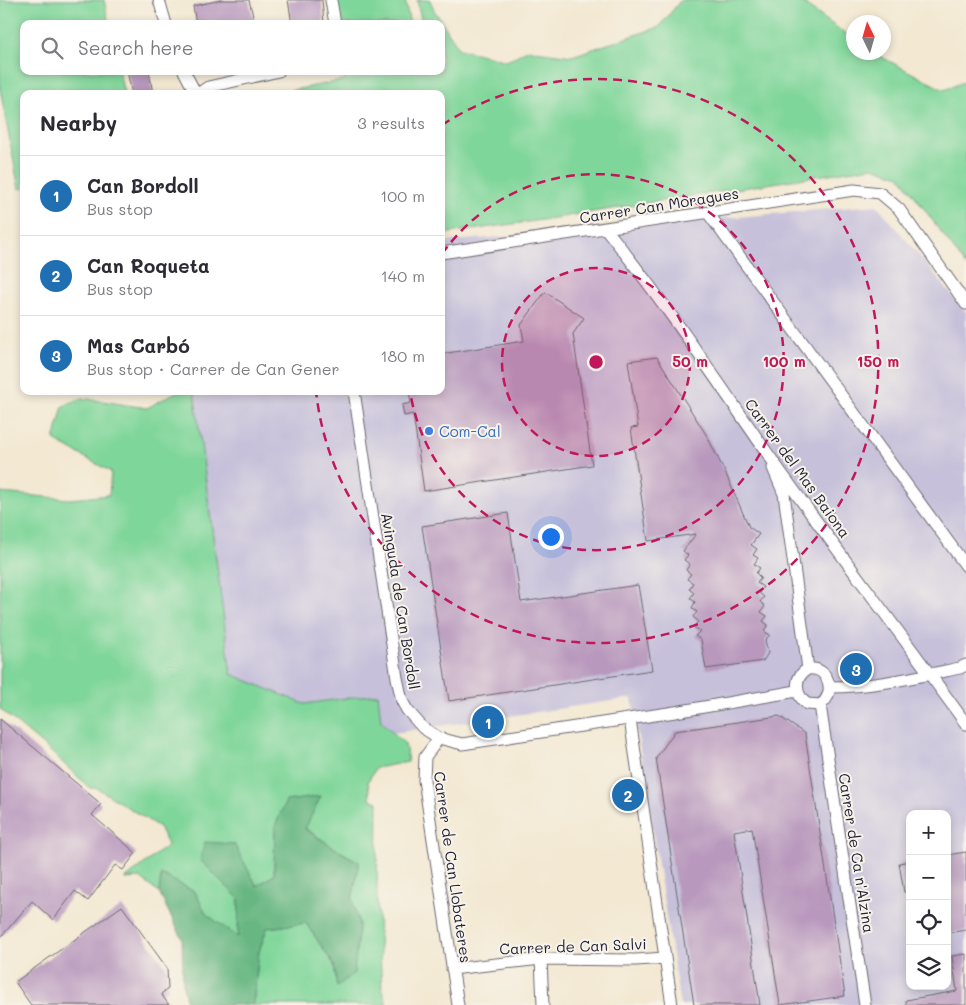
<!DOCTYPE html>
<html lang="en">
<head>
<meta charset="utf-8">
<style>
  :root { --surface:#fff; --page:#f7f7f7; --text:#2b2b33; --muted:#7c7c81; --line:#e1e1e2; --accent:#1f6fb2 }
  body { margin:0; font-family:Mali,sans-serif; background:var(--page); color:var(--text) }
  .controls { position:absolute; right:15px; bottom:15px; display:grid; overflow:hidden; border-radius:10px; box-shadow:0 2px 8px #0003 }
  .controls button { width:45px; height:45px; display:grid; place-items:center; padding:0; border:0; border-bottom:1px solid var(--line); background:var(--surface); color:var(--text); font:25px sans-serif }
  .compass { position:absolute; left:846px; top:15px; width:45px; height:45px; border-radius:50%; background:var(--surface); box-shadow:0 2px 8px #0003; rotate:355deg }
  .you { position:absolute; left:550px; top:536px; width:18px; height:18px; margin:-12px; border:4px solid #fff; border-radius:50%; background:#1a73e8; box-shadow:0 0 0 8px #1a73e833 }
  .badge { display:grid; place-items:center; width:32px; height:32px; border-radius:50%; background:var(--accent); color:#fff; font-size:16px; font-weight:700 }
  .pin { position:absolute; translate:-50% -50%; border:2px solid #fff; box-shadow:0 1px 5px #0006 }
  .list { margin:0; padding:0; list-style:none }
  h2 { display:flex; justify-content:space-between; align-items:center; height:65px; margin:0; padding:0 20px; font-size:21px }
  h2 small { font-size:16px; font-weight:400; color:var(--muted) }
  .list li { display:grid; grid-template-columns:32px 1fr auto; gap:15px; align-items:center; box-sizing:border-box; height:80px; padding:0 20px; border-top:1px solid var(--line) }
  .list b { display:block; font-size:19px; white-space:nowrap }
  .list p { margin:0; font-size:16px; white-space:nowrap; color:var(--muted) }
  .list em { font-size:16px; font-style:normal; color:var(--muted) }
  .icon { flex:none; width:28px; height:28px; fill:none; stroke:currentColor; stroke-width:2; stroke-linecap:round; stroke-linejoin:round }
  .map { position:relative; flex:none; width:966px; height:1005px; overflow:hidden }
  .search { position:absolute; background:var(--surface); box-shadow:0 2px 8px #0003; left:20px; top:20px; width:425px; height:55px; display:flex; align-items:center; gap:12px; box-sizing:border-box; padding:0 18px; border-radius:10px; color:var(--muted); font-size:19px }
  .panel { position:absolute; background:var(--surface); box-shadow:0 2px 8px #0003; left:20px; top:90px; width:425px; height:305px; border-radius:10px }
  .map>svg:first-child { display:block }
</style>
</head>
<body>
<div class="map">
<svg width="966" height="1005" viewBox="0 0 966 1005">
  <rect width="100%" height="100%" fill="#f7f3e8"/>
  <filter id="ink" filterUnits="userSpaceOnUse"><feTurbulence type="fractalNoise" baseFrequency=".02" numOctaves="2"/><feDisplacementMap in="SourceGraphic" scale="10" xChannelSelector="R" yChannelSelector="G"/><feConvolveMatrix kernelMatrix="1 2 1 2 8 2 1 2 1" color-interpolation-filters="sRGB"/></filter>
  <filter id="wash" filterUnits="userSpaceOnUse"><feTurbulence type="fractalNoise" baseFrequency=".0096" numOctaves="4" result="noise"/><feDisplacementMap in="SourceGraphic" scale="20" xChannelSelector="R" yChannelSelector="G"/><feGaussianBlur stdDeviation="1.12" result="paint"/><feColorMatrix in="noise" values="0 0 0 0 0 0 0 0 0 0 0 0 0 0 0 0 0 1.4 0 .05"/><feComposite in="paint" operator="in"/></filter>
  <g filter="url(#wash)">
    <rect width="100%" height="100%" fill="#f3e8d2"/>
    <path fill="#c6c0da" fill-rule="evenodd" d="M877,205l89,107v693h-286l-48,-307 -239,35 -12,-12 -3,-27 -74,10 -73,-30 -37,-283h247v-149zM910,814h37v172h-37z"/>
    <path fill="#7fd69a" stroke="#507c6a" d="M0,0h104l5,24h-85v47h95l5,23h-100v94l-5,1 -19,-100z
      M334,0h71l5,24h-72z
      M417,0h13l4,10 25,39 48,12 20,-11 45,6 87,-29 22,-27h117l55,39 1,13 20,1 70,37 22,-9v185l-66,-90 -27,-9 -324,52 -108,15v-140h-168l72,-14 -1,-9h35l-12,4 19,-4h55v-47h-19z
      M178,391h16l37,283 73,30 74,-10 3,27 24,23 3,18 -32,6 -8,13 2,18 8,3 -1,97 5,89 5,17h-134l6,-54 8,-23 39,-5 28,42 3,22 22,-63 -7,-24 7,-38 -23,-13 -31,-21 15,-32 -45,30 -1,49 -18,11 -22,-42 -34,16 39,39 -1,39 -32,-24 -11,-22 -33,-17 -3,18 -19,-15 -15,1 43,-34 -9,-18 -62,-39h-7l-40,-37 -50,-42v-216l70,6 39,-4 2,-23 -57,-32 9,-34 19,-8 65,10z"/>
    <path fill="#67b782" stroke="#446c5e" d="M321,796l-16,33 31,20 23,13 -7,38 7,24 -5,49 -17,14 -3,-22 -28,-42 -39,5 -8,23 -6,54h-66l-4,-20 -1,-47 -23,-45 2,-19 34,18 11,22 32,23 1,-38 -39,-39 5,-18 29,2 23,42 17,-11 1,-49 11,-25z"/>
    <g id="blocks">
      <path fill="#b898bd" d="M221,0h28l6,24h-59l-3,-18z
        M288,0h34l2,24h-32z
        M127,71h22l4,23h-21z
        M545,292l39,26 -11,16 19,131 -168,26 -11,-77 -9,2 -2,-11 9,-2 -2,-12h32v-37l83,-13 -3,-16z
        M657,357l50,79 18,36 24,55 10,7 -8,11 6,4 -4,6 5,3 -4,6 6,4 -4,5 5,5 -4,5 6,4 -4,6 5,4 -4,5 5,4 -4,6 6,4 -4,5 5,4 -4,6 6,4 -5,5 3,13 -5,8 -57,8 -5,-29 -6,-4 5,-5 -6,-4 4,-6 -5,-4 4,-5 -5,-4 3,-6 -5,-4 4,-5 -5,-4 4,-6 -6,-4 4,-5 -5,-4 4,-6 -6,-4 4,-5 -5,-4 13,-17 -48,7 -17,-113 7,-1 -10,-66z
        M508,513l13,89 117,-17 14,85 -203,31 -27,-175z
        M779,716l26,18 40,262 -65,9 -28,-177 -18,3 26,174h-66l-38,-247 19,-27z
        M0,719l101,85 -9,11 44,38 -13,17 -8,-5 -27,36 -13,-10 -22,29 -21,-19 -32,37z
        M966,852v78l-19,3v-78z
        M910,861v31h-6l-5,-29z
        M122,906l45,62 1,21 -7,5 8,11h-138l-16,-23z
        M966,954v51h-60v-5l51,-9 -5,-35z"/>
    </g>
  </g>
  <g filter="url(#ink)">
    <use href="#blocks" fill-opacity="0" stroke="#6b6770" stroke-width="1"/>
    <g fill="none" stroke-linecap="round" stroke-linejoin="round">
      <g stroke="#6b6770" stroke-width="13">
        <path id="minor" d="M159,0l7,24
          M331,0l4,24
          M184,71l12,23
          M198,94l10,-7 71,-16
          M708,213l258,353
          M606,229c57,71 107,146 159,221 65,92 135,182 201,274
          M441,253l413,-63 26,3 19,16 67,95
          M354,391l43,287 5,23 5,9 16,18 16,10 23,6 213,-32 122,-21
          M773,468l11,26 24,175
          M808,669c21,-3 29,25 12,36l-13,-1c-12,-9 -14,-27 1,-35z
          M829,687c45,0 87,-10 131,-19l6,-3
          M820,705l45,300
          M630,719l42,286
          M439,738l-14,19 -1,23 34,225
          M541,959l2,46
          M452,969l89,-10 95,1 29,-2"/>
      </g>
      <use href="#minor" stroke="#fff" stroke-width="11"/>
    </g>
  </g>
  <circle cx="596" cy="362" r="94" fill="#c2185b" fill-opacity=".12"/>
  <g fill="none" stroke="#c2185b" stroke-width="2.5" stroke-dasharray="9 6">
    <circle cx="596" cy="362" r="94"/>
    <path d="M442 254A188 188 0 1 1 410 391"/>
    <path d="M442 125A282 282 0 1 1 316 391"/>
  </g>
  <circle fill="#3f7fe0" stroke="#f7f3e8" stroke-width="2" cx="429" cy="431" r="5"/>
  <g text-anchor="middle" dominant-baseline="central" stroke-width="4" stroke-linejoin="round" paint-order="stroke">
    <g font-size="15" fill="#22223b" stroke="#f7f3e8">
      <text transform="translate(659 205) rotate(-9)">Carrer Can Moragues</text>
      <text transform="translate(798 468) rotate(54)">Carrer del Mas Baiona</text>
      <text transform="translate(401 601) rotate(81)">Avinguda de Can Bordoll</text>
      <text transform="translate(857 853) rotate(81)">Carrer de Ca n'Alzina</text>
      <text transform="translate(453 867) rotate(82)">Carrer de Can Llobateres</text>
      <text transform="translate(573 946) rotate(-2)">Carrer de Can Salvi</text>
    </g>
    <g font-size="15" fill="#366cbe" stroke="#f7f3e8" text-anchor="start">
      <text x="439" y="431">Com-Cal</text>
    </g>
  </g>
  <circle cx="596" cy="362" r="8" fill="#c2185b" stroke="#f7f3e8" stroke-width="2.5"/>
  <g font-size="15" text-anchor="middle" font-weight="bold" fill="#c2185b" stroke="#f7f3e8" stroke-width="4" stroke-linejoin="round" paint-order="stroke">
    <text x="690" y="367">50 m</text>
    <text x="784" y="367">100 m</text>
    <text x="878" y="367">150 m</text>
  </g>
</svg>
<div class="controls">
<button>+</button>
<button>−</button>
<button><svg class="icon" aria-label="locate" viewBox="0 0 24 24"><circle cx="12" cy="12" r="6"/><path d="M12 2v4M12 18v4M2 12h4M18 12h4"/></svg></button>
<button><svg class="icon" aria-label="layers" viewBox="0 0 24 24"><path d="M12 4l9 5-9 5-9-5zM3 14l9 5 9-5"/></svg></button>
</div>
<svg class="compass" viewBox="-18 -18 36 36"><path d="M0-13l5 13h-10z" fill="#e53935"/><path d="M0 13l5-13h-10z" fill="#7c7c81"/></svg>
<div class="you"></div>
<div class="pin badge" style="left:488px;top:722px">1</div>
<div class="pin badge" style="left:628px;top:795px">2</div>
<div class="pin badge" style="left:856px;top:669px">3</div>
<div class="search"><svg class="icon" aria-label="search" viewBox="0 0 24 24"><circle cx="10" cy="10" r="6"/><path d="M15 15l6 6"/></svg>Search here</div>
<section class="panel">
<h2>Nearby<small>3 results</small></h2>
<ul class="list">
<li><span class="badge">1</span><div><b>Can Bordoll</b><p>Bus stop</p></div><em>100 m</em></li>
<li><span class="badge">2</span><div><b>Can Roqueta</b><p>Bus stop</p></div><em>140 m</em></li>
<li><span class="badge">3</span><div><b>Mas Carbó</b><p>Bus stop · Carrer de Can Gener</p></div><em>180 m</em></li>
</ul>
</section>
</div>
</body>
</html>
